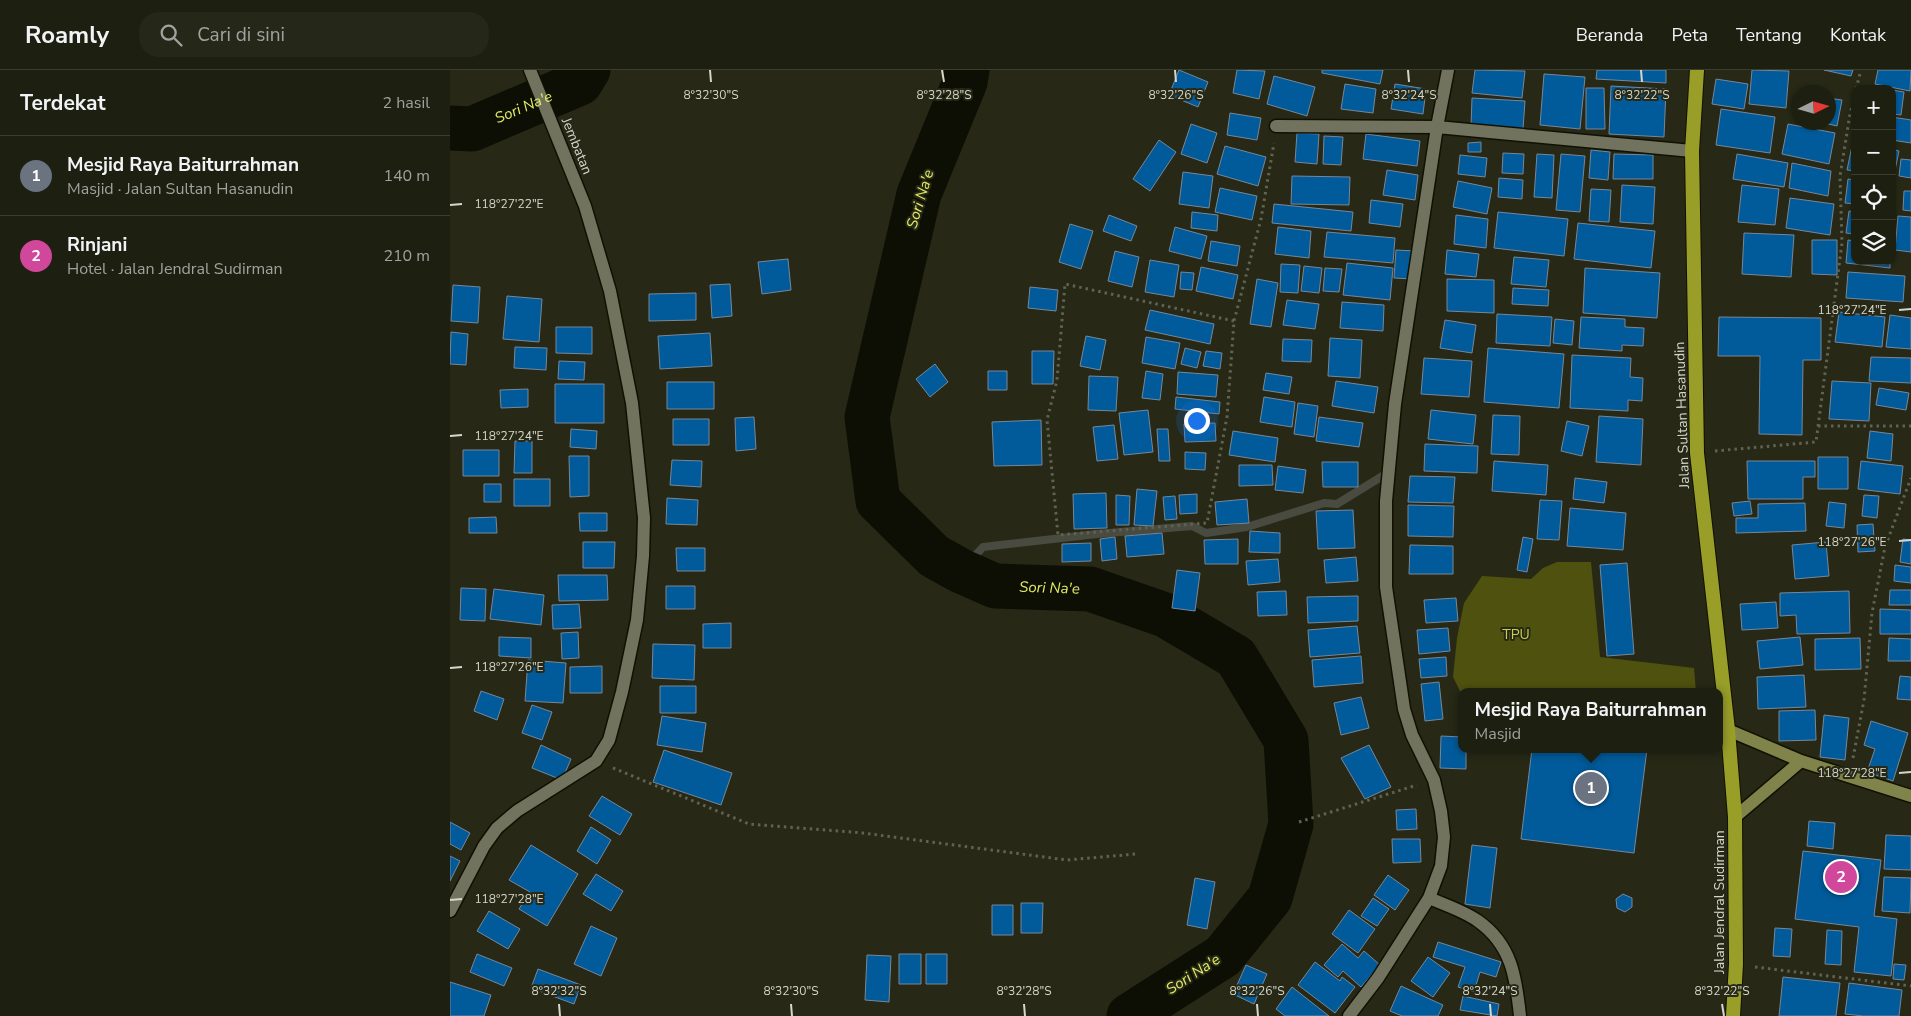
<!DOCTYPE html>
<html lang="id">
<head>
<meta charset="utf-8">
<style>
  :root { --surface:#1d1f10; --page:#252719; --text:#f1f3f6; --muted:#a0a29f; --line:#3b3d30; --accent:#1a73e8 }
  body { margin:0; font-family:"Nunito Sans",sans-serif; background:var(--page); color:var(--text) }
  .controls { position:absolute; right:15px; top:15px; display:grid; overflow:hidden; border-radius:10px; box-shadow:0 1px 4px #0004 }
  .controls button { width:45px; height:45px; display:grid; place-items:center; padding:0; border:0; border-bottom:1px solid var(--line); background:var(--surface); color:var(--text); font:25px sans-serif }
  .compass { position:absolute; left:1341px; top:15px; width:45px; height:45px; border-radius:50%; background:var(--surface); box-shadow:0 1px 4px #0004; rotate:85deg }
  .you { position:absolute; left:746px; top:350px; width:18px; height:18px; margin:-12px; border:4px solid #fff; border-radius:50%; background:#1a73e8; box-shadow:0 0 0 8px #1a73e833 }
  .badge { display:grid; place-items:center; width:32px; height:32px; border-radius:50%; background:var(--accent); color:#fff; font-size:16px; font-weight:700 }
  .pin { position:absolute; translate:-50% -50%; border:2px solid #fff; box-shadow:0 1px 5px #0006 }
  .popup { position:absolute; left:1008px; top:618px; width:265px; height:65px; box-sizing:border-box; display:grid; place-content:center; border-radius:10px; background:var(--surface); filter:drop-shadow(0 1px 4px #0005); font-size:16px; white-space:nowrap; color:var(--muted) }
  .popup b { font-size:19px; color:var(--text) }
  .popup::after { content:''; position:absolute; left:50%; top:100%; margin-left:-10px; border:10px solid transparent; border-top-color:var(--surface) }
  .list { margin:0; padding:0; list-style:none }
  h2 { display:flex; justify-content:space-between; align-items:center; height:65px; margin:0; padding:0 20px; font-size:21px }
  h2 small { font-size:16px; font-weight:400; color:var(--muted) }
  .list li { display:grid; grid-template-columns:32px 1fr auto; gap:15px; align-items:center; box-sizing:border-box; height:80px; padding:0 20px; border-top:1px solid var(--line) }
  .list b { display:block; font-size:19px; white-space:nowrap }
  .list p { margin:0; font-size:16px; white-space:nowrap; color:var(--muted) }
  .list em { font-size:16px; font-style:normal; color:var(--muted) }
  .icon { flex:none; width:28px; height:28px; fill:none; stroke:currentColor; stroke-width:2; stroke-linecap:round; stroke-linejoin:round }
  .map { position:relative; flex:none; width:1461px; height:946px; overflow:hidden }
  header { display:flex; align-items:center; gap:30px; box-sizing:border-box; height:70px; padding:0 25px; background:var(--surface); border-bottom:1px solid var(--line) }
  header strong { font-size:24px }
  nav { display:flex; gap:28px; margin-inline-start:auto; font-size:18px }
  .search { width:350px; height:45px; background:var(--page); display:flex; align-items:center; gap:12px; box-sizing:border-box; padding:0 18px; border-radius:20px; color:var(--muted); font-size:19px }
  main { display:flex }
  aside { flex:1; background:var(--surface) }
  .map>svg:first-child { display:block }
</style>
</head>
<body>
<header>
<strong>Roamly</strong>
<div class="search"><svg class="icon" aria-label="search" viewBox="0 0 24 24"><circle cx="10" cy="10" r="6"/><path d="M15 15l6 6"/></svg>Cari di sini</div>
<nav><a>Beranda</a><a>Peta</a><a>Tentang</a><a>Kontak</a></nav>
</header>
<main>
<aside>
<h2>Terdekat<small>2 hasil</small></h2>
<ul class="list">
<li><span class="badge" style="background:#6b7280">1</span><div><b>Mesjid Raya Baiturrahman</b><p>Masjid · Jalan Sultan Hasanudin</p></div><em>140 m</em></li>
<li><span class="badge" style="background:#d1479c">2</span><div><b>Rinjani</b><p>Hotel · Jalan Jendral Sudirman</p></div><em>210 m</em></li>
</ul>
</aside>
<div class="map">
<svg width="1461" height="946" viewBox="0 0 1461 946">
  <rect width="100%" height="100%" fill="#272916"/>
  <path fill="#4f520e" d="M1107,492h34l9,95 94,11 2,24h-234v3l-9,-18 4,-39 7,-35 18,-27 49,3 12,-11z"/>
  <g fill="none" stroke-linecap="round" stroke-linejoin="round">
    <path stroke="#4a4b40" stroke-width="8" d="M511,501l22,-24 114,-13 95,-8 14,7 41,-6 77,-24 13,1 52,-32"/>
    <g stroke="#0e0f04" stroke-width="45">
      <path id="s1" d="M517,0l-2,12 -46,112 -52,223 11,84 56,55 27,15 34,15 95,3 75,26 71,42 50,83 5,84 -21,74 -47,58 -94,60"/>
      <path id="s2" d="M0,58l22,1 108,-46 8,-13"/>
    </g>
  </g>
  <path fill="#015b9b" stroke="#768798" d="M729,0l29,12 -10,25 -29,-12z
    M787,0l28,1 -6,28 -26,-6z
    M872,0h61l-3,14 -58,-11z
    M1025,0l50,1 -3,27 -50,-5z
    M1147,0h69v13l-70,-4z
    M1302,0l37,1 -3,37 -37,-4z
    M1374,0h29l-2,6z
    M1428,0h33l-1,21 -35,-7z
    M1094,4l41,3 -5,52 -40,-4z
    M824,6l41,11 -8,29 -40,-12z
    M1266,9l32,5 -4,25 -32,-5z
    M895,14l31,5 -3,24 -32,-4z
    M945,14l31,5 -3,25 -32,-5z
    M1161,16l55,3 -2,48 -55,-3z
    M1136,18h18l1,41h-19z
    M1442,20l12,2 -3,23 -9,-1z
    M1022,28l53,3 -2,28 -52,-3z
    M1378,28l14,2 -5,26 -17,-4h8z
    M1271,39l54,8 -5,36 -54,-8z
    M780,43l31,5 -4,22 -30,-5z
    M1442,47l19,3v23l-19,-3z
    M741,54l26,9 -10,30 -26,-9z
    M1338,54l47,9 -6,31 -47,-10z
    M847,63l22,1 -2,30 -22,-2z
    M916,64l54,7 -3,25 -54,-7z
    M874,66l19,1 -2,28 -18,-1z
    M709,70l17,12 -26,39 -17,-12z
    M1403,71h2v30l-8,-1z
    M1031,72v10h-13v-9z
    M775,76l41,11 -8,29 -41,-12z
    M1442,79l7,2 -6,29h-1z
    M1141,80l19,2 -2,28 -19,-2z
    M1053,83l21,1 -1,20 -21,-1z
    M1087,84l17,1 -2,43 -18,-1z
    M1111,84l24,2 -5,56 -24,-2z
    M1164,84l39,1v24h-40z
    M1287,84l51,9 -4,24 -51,-8z
    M1010,85l27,3 -2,19 -27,-3z
    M1451,89l10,1v18l-12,-2z
    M1342,93l39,8 -3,25 -39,-8z
    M937,100l31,5 -3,25 -32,-5z
    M733,102l30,4 -4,32 -30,-4z
    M842,106l58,1 -1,28 -58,-1z
    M1049,108l24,2 -1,19 -24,-2z
    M1398,109l7,1v24l-10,-1z
    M1008,111l34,7 -5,26 -34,-7z
    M1172,115l33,2 -2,37 -33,-2z
    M1292,115l37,4 -4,36 -37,-3z
    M770,118l37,8 -5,24 -37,-8z
    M1141,119l20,1 -2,32 -20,-1z
    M1454,121h7v20l-8,-1z
    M1340,128l44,6 -4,31 -44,-7z
    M921,130l32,4 -3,23 -31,-4z
    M824,134l79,8 -2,19 -79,-8z
    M1399,141l6,1v22l-9,-1z
    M742,142l26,3 -1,16 -26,-3z
    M1048,142l70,7 -4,37 -70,-8z
    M659,145l28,11 -6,15 -28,-10z
    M1006,145l32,4 -2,29 -32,-4z
    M1448,146l13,1v35l-16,-2z
    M1128,153l77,8 -4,37 -77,-9z
    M620,154l23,7 -12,38 -22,-7z
    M725,157l32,9 -6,23 -32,-8z
    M828,157l33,4 -2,27 -34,-4z
    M877,162l68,6 -2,25 -69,-6z
    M1294,163l50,2 -3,42 -49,-3z
    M1362,170h25v35l-25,-1z
    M1398,170l7,1v20h35v7l-44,-5z
    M761,171l29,5 -3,20 -29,-5z
    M946,180l19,1 -2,28 -19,-1z
    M997,180l32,4 -3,23 -31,-3z
    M665,181l24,6 -7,30 -24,-6z
    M1064,187l35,3 -3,27 -35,-3z
    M338,189l3,31 -29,4 -4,-32z
    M700,190l29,5 -5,32 -29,-5z
    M897,193l46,5 -3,32 -47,-5z
    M831,194l19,1 -2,28 -18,-1z
    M854,196l18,2 -3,25 -18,-2z
    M751,197l37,8 -5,24 -37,-8z
    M875,198l17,1 -3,23 -16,-1z
    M1135,198l75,5 -3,45 -74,-5z
    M731,202l13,1 -2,17 -12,-1z
    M1398,202l57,4 -2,26 -57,-4z
    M807,209l21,4 -7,44 -21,-3z
    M997,209l47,1v33l-47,-2z
    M280,214l2,32 -20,2 -2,-33z
    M3,215l27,2 -2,36 -27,-2z
    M580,217l28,3 -2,21 -28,-3z
    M1063,218l36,2 -1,16 -36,-2z
    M246,223v27l-47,1v-27z
    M57,226l35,3 -3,43 -36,-3z
    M837,230l32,4 -4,25 -32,-4z
    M892,232l42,3 -1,26 -43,-3z
    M700,240l64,14 -4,20 -65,-14z
    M1389,242l46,5 -3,30 -47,-5z
    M1047,244l55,3 -2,29 -54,-3z
    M1440,245l21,3v31l-25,-2z
    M1131,247l44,2v8l19,1 -1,18 -21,-1v6l-43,-3z
    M1269,247l102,1v42h-18l-1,75 -43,-1 1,-78h-42z
    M1105,249l19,2 -2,24 -19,-2z
    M995,250l31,5 -4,28 -32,-5z
    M106,257h36v27l-36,-1z
    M1,262l17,2 -2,31 -16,-1z
    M260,263l2,33 -52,3 -2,-33z
    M636,266l20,4 -6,30 -20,-4z
    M696,267l34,6 -5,26 -33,-6z
    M880,268l32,2 -2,38 -32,-2z
    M833,269l29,1 -1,22 -29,-1z
    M65,277l32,1 -1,22 -32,-2z
    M735,278l16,4 -4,16 -16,-4z
    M1038,278l76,6 -5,54 -75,-6z
    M582,281h22l-1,33h-21z
    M756,281l16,2 -2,16 -17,-3z
    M1122,285l59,3 -1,19 13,1 -1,23 -14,-1v11l-58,-3z
    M1421,287l40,1v25l-42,-2z
    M974,288l48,3 -3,36 -48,-3z
    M109,291l26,1 -1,18 -26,-1z
    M485,294l13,18 -18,15 -14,-18z
    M538,301h19v19h-19z
    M696,301l17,3 -3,26 -18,-2z
    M728,302l40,3 -2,22 -39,-3z
    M816,303l26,4 -3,17 -26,-4z
    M639,306l29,1 -2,34 -28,-1z
    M886,311l42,6 -4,26 -42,-7z
    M1382,311l39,2 -2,38 -40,-2z
    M217,312h47v27h-47z
    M105,314h49v39h-49z
    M1429,318l30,5 -3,17 -30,-5z
    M78,319v18l-27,1 -1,-18z
    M726,327l44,5 -1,12 -44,-5z
    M814,327l31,5 -3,25 -32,-5z
    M848,333l20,3 -4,31 -20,-3z
    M698,340l5,42 -29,3 -5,-42z
    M981,340l45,5 -3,29 -45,-5z
    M1043,345l27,1 -1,39 -28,-1z
    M1149,346l44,3 -2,46 -45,-3z
    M304,347l2,32 -20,2 -1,-33z
    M869,347l44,6 -4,24 -43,-6z
    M223,349h36v26h-36z
    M591,350l1,45 -48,1 -2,-44z
    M1117,351l22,5 -7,30 -21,-5z
    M765,353l1,18 -31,1 -1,-18z
    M664,355l4,34 -21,2 -4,-34z
    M121,359l26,2 -1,18 -26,-2z
    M707,359h11l2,32h-11z
    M783,361l45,7 -3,24 -46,-7z
    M1420,361l23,3 -2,27 -24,-3z
    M65,371h17v32h-18z
    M975,374l53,2 -1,27 -53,-2z
    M13,380h36v26h-36z
    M735,382l21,1 -1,17 -20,-1z
    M119,386h20v40l-19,1z
    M1368,387h30v32h-30z
    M222,390l30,1 -1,26 -31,-2z
    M1044,391l54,4 -2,30 -54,-4z
    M1297,391h68v16h-12v22h-55z
    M1411,391l42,5 -3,28 -42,-5z
    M872,392h36v25h-35z
    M789,395h33l1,20 -34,1z
    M828,396l28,4 -3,23 -28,-3z
    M960,406l45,1 -2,26 -45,-1z
    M1125,408l32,4 -3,21 -31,-4z
    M64,409h36v27h-36z
    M34,414h17v18h-17z
    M687,419l20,2 -4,35 -19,-1z
    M656,423l1,35 -33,1 -1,-35z
    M747,424v19l-17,1 -1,-19z
    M666,425l14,1 -1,29h-13z
    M1414,425l15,1 -2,22 -15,-2z
    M725,426l2,23 -12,1 -2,-23z
    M217,428l31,2 -1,25 -31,-1z
    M797,429l2,24 -32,2 -2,-23z
    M1090,430l22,1 -3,39 -22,-1z
    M1300,431l2,13 -18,2 -2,-13z
    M1379,432l17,2 -2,24 -18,-2z
    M1355,433l1,28 -70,2v-15h22v-14z
    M958,435l46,1 -1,31 -45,-1z
    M1120,438l56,5 -3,37 -56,-4z
    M903,440l2,38 -37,1 -2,-38z
    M129,443h28v18h-27z
    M46,447l1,16h-28v-15z
    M1423,454l2,27 -17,1 -1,-27z
    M800,461l30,2v20l-31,-1z
    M712,463l2,21 -37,3 -2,-21z
    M665,467l2,22 -15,2 -2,-22z
    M1073,467l10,2 -6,33 -10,-2z
    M788,469v25h-33l-1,-24z
    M1453,469l8,1v24l-11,-2z
    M133,472h32l-1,26h-31z
    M1376,472l3,34 -34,3 -3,-34z
    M641,473v18l-29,1v-18z
    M960,475l43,1v28h-44z
    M226,478h29v23h-28z
    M906,487l2,24 -32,2 -2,-23z
    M828,489l2,23 -32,3 -2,-24z
    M1177,493l7,91 -27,2 -7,-91z
    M1445,495l16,2v16l-17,-2z
    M727,500l23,3 -5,38 -23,-3z
    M108,505h49l1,25 -49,1z
    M216,516h29v23h-29z
    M11,518l25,1 -1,32 -25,-1z
    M44,519l50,6 -3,30 -51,-6z
    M1440,520h21v15h-22z
    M836,521l1,24 -29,1 -1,-24z
    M1399,521l1,42 -53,1 -1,-19 -16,1v-23z
    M908,526v25l-50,2 -1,-26z
    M1006,528l2,23 -32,2 -2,-23z
    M1326,532l2,26 -36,2 -2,-26z
    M129,534l2,24 -28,1 -1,-24z
    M1430,539l31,1v24h-31z
    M281,553v25h-28v-24z
    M907,556l3,27 -50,4 -2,-27z
    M998,558l2,23 -31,3 -2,-24z
    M128,562l1,26 -17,1 -1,-26z
    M49,567l32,1v20l-32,-2z
    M1350,567l3,28 -43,4 -3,-28z
    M1410,568l1,31 -46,1v-31z
    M1439,568l22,1v22h-23z
    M203,574l42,1 -1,35 -42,-2z
    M911,586l2,27 -49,4 -2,-27z
    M996,587l1,19 -26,2 -2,-19z
    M78,590l38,3 -3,40 -38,-2z
    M152,596v27h-32v-26z
    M1354,605l2,32 -48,2 -1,-32z
    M1450,606l11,1v23l-14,-1z
    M989,612l4,37 -18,2 -4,-37z
    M210,616h36v27h-36z
    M31,621l23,8 -7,21 -23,-9z
    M911,627l8,31 -28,7 -7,-32z
    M82,635l20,7 -10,28 -20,-7z
    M1365,640l1,30 -37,1v-30z
    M1374,645l25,3 -4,42 -25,-3z
    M212,646l44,7 -4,29 -45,-7z
    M1421,651l37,12 -15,48 -26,-9 8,-23 -11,-4z
    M991,666l21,1v12h4v20l-26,-1z
    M91,675l30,14 -9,21 -30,-12z
    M919,675l22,42 -26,12 -24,-41z
    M1082,679h115l-13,104 -113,-14z
    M214,680l68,23 -11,32 -68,-23z
    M152,726l30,18 -12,21 -31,-19z
    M966,739l1,20 -20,1 -1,-20z
    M1359,751l26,2 -2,26 -26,-3z
    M0,752l20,11 -9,17 -11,-6z
    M141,757l20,13 -14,24 -20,-13z
    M1436,765l25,1v34l-27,-1z
    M942,769h28l1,23 -28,1z
    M81,775l47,29 -31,52 -28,-17 11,-17 -21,-12z
    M1022,775l25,3 -7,60 -25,-4z
    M1353,781l78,9 -7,56 23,3 -6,57 -37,-4 5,-45 -64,-8z
    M0,786l10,5 -10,20z
    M146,804l27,17 -12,20 -28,-17z
    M938,805l21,15 -14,20 -21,-15z
    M1434,807l27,1 -1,35 -28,-2z
    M745,808l20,4 -8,47 -20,-4z
    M1173,824l9,4v9l-7,5 -8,-4 -1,-9z
    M923,828l16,11 -12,17 -16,-10z
    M571,833h22l-1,30h-21z
    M542,835h21v30h-21z
    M899,840l26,19 -17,24 -26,-19z
    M39,841l31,18 -12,20 -31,-18z
    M141,856l26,12 -16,38 -27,-12z
    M1325,858l17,1 -2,28 -17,-1z
    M1377,860l15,1 -1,34 -16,-1z
    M988,872l63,20 -5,15 -16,-5 -6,20 -16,-5 7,-20 -32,-10z
    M892,874l16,14 6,-7 16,14 -19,22 -18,-16 -5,6 -14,-12z
    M27,884l35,14 -8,18 -34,-14z
    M449,884h22v30h-22z
    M476,884h21v30h-21z
    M417,885l24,1 -2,46 -24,-2z
    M978,887l22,16 -17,24 -22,-16z
    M865,892l25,19 2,-4 13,10 -20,26 -37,-28z
    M1444,894l12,1 -2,15 -11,-1z
    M796,895l21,9 -13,30 -21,-10z
    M88,899l43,16 -7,19 -43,-16z
    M1333,907l57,6 -4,33h-57z
    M0,912l41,13 -7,21h-34z
    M1399,913l53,7 -3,26h-36l-18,-2z
    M951,916l42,19 -5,11h-36l-12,-5z
    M842,917l37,29h-44l-9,-7z
    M1013,926l36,8 -2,12 -37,-6z"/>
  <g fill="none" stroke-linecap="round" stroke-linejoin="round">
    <g stroke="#101102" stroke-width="15">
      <path id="minor" d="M826,56l161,1 255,24
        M979,828c16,7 35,13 49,23 34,24 38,57 42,95
        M0,841l34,-65 13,-18 20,-17 79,-50 13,-21 13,-48 15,-72 6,-64 1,-38 -12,-115 -22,-112 -25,-85 -55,-136
        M899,946l29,-38 51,-80 12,-32 3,-29 -3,-26 -7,-31 -22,-45 -8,-26 -18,-122v-86l9,-97 42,-277 11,-57"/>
    </g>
    <g stroke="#101102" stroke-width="15">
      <path id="secondary" d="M1278,660l73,31 110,35
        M1285,747l66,-56"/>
    </g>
    <g stroke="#101102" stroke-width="16">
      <path id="trunk" d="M1247,0l-5,81 5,302 31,277 7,87 1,147 -3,52"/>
    </g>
    <path stroke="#616352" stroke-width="3" stroke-dasharray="2.5 4" stroke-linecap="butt" d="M1406,19l5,-19
      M784,251l-169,-37 -8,96 -10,40 11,115 149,-12 20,-106 7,-96 27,-102 13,-76
      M1368,356h93
      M1265,381l101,-9 26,-199 -2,-67 10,-62 5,-21
      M1403,688l11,-58 8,-87 13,-66 26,-69
      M163,698l136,56 114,9 204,27 69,-6
      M849,752l118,-37
      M1305,897l156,19"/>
    <use href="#minor" stroke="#71735e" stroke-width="12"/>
    <use href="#secondary" stroke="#80834a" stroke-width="12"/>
    <use href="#trunk" stroke="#989e28" stroke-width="14"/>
  </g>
  <path fill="none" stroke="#d6d7cb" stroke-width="2" d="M260,0l1,12M492,0l2,12M725,0l1,12M958,0l1,12M1191,0l1,12M0,135l12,-1M1449,240l12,-1M0,366l12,-1M1449,471l12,-1M0,598l12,-1M1449,703l12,-1M0,830l12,-1M109,934l1,12M341,934l1,12M574,934l1,12M807,934l1,12M1040,934l1,12M1272,934l2,12"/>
  <g text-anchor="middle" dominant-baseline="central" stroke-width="4" stroke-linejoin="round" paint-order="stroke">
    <g font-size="14" fill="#d6d7cb" stroke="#272916">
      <text transform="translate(127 76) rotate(68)">Jembatan</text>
      <text transform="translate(1232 345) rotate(-92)">Jalan Sultan Hasanudin</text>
      <text transform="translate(1269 832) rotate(-90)">Jalan Jendral Sudirman</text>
    </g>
    <g font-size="14" fill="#cad148" stroke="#272916">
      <text x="1066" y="564">TPU</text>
    </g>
    <g font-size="15" font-style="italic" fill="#e3ec66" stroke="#272916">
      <text stroke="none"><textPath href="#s2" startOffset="78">Sori Na'e</textPath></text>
      <text transform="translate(470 129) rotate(-73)">Sori Na'e</text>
      <text stroke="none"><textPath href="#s1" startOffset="648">Sori Na'e</textPath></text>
      <text transform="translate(743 904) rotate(-33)">Sori Na'e</text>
    </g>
  </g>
  <g font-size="12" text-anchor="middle" fill="#d6d7cb" stroke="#272916" stroke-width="4" stroke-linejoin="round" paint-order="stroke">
    <text x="261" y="29">8°32'30"S</text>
    <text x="494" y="29">8°32'28"S</text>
    <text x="726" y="29">8°32'26"S</text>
    <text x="959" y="29">8°32'24"S</text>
    <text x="1192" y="29">8°32'22"S</text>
    <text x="59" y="138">118°27'22"E</text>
    <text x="1402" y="244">118°27'24"E</text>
    <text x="59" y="370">118°27'24"E</text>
    <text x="1402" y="476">118°27'26"E</text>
    <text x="59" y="601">118°27'26"E</text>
    <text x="1402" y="707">118°27'28"E</text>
    <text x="59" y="833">118°27'28"E</text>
    <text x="109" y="925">8°32'32"S</text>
    <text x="341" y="925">8°32'30"S</text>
    <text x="574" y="925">8°32'28"S</text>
    <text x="807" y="925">8°32'26"S</text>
    <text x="1040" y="925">8°32'24"S</text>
    <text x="1272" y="925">8°32'22"S</text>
  </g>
</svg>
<div class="controls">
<button>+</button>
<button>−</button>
<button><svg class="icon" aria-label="locate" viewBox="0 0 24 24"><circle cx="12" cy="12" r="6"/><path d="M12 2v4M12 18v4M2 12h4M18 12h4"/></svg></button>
<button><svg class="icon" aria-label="layers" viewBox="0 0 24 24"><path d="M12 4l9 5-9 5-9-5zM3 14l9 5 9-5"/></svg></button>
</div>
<svg class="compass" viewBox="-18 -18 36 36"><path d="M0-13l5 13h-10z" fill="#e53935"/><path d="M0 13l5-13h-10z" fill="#a0a29f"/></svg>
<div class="you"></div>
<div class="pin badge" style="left:1141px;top:718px;background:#6b7280">1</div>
<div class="popup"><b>Mesjid Raya Baiturrahman</b>Masjid</div>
<div class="pin badge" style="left:1391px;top:807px;background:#d1479c">2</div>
</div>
</main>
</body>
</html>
